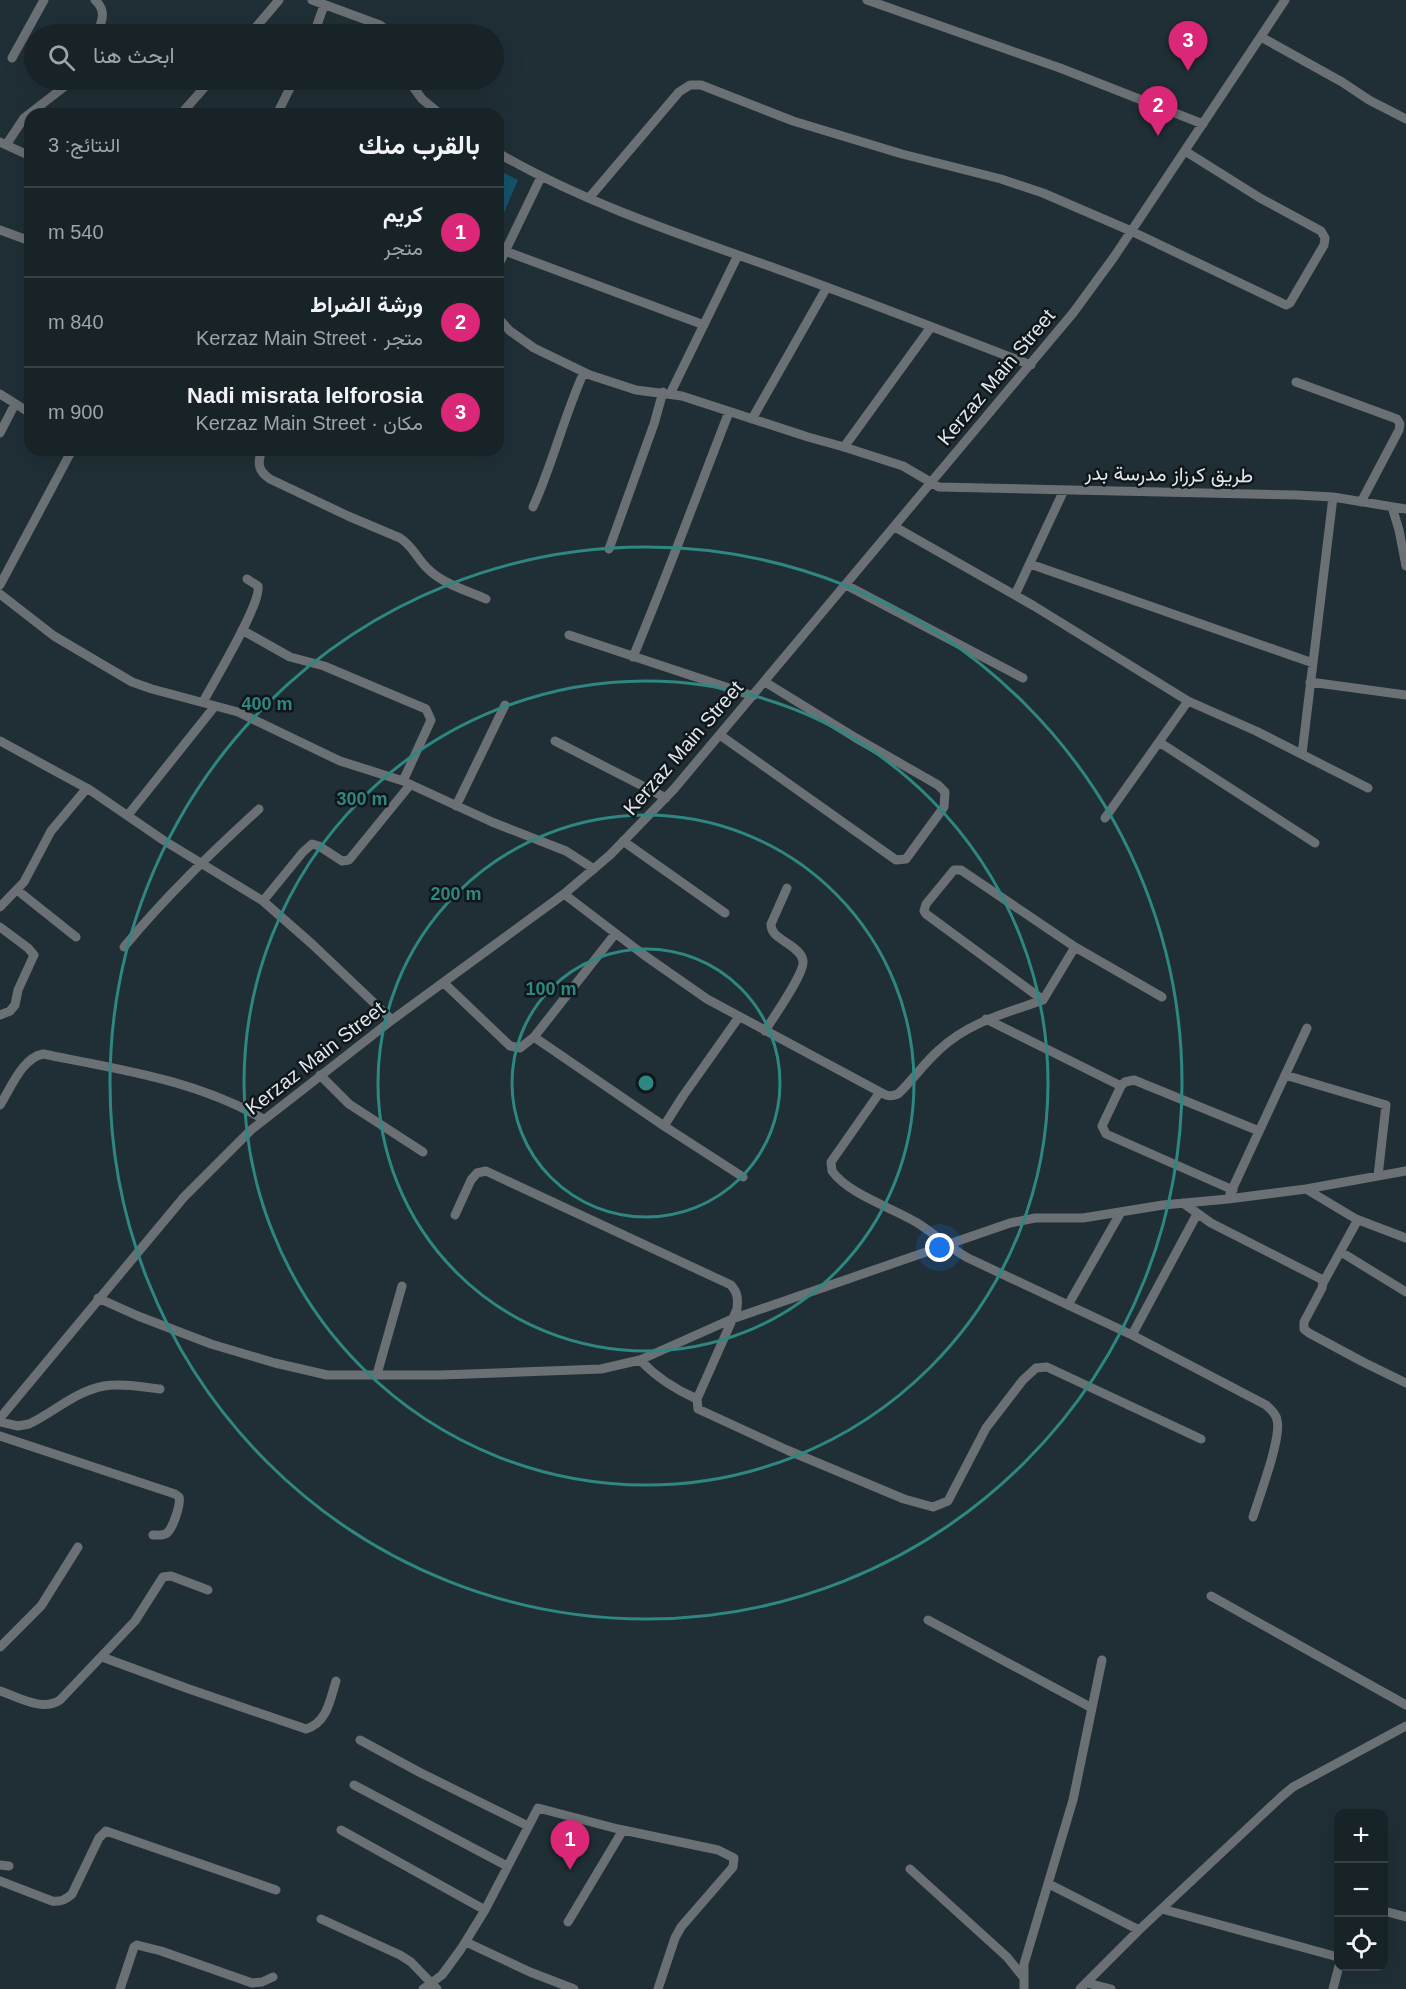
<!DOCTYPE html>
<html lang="ar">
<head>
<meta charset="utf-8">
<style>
  :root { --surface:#182328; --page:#212b30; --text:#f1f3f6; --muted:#9fa4a8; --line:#364045; --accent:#db2777 }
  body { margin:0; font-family:Helvetica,Vazirmatn,sans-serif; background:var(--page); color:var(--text); direction:rtl }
  .controls { position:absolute; right:18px; bottom:18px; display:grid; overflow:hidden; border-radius:12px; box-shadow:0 6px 24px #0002 }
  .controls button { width:54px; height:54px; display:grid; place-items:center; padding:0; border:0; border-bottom:2px solid var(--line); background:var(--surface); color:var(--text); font:30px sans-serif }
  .you { position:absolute; left:940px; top:1248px; width:21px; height:21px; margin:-15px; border:4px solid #fff; border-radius:50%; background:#1a73e8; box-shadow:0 0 0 9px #1a73e833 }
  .badge { display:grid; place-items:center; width:39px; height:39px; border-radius:50%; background:var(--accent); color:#fff; font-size:20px; font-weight:700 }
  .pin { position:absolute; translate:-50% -50px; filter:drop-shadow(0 2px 3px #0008) }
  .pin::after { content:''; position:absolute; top:32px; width:21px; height:18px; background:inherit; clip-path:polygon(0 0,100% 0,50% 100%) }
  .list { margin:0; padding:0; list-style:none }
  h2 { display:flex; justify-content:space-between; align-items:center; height:78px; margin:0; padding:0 24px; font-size:26px }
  h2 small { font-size:20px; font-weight:400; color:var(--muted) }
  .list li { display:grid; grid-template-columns:39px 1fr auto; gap:18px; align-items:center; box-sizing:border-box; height:90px; padding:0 24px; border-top:2px solid var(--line) }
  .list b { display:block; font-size:22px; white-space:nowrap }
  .list p { margin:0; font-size:20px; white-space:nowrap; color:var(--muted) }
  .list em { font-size:20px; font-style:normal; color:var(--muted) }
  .icon { flex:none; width:33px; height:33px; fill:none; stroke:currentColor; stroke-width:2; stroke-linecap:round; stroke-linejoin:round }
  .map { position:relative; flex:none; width:1406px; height:1989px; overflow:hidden; direction:ltr }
  .search { position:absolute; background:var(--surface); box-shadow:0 6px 24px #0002; left:24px; top:24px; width:480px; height:66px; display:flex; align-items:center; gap:15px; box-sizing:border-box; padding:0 21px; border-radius:33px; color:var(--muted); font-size:22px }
  .panel { position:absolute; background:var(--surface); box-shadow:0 6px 24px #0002; left:24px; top:108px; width:480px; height:348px; border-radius:18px; direction:rtl }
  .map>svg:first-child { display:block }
</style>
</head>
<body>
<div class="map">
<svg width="1406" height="1989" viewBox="0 0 1406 1989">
  <rect width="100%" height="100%" fill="#202f36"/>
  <path fill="#15536d" d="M498,170l20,10 -20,46z"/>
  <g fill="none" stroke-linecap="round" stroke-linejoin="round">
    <path stroke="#6b7075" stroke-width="9" d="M95,0c12,11 7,21 2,34
      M312,0l68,25 12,9
      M867,0l193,68 143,56
      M250,34l29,-34
      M314,34l10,-29
      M1261,37l81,45 27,18 37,19
      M12,58l32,-58
      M408,80l14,19 18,15
      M181,114l30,-34
      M277,114l17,-34
      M0,142l30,14
      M6,145l18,-27 40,-31
      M498,153c88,51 187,83 282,117 84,30 167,63 251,95
      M589,198l90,-106 11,-7h11l92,36 109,33 99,25 42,14 88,38 155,74 4,-2 34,-58 1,-7 -4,-7 -61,-33 -75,-47
      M0,230l30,11
      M505,251l199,74
      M498,266l43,-89
      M498,318l12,13 24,17 56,27 46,15 46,6 126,41 36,10 59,19 36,21 357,8 37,2 73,12
      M1296,382l101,37 3,5 -1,6 -38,72
      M0,394l30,19
      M670,394l68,-139
      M752,419l75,-132
      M0,433l15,-29
      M844,447l87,-120
      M262,450c-5,13 -4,21 8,29l78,37 52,22c13,8 17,21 28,31 15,15 40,22 58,30
      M533,507c20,-44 31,-91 51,-135
      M1392,507l7,23 7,36
      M895,527l139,79 154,95 68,30 112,57
      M609,549l45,-125 9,-32
      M1030,564l283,99
      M0,585l72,-135
      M846,585l177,93
      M0,594l54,42 78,46 20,7 86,23 102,49 63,20 89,41 74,29 28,18
      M1015,595l49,-105
      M242,630l48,27 34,9 102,43 5,11 -28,61
      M569,635l184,61
      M633,657c34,-81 64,-163 96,-245
      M1310,682l96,13
      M203,702c10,-19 59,-99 55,-116l-11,-7
      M720,735l176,125 10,-1 38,-52 1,-15 -7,-7 -82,-47 -91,-56
      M0,741l90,49 73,50 100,61 49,43 80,76
      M555,741l111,57
      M1159,742l156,101
      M1302,754l31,-257
      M456,806l49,-101
      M128,815l87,-109
      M1105,818l83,-117
      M623,841l102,72
      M17,890l59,47
      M564,894l80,61 63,44 173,93
      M263,901l40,-49 9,-8 7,2 23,15 7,-1 61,-75
      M0,907l24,-25 27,-51 36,-43
      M0,927l28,21 6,7 -16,35 -3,15 -5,6 -10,4
      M124,947c41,-50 87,-94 135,-138
      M1075,947l-32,53c-37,13 -74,22 -104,50 -15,13 -26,30 -41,44 -8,3 -11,2 -18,-2l-49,70 1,9c17,24 62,37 87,53 17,11 31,24 49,34l164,77 134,70c4,4 10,8 11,15 5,17 -18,77 -24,97
      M444,983l66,63 10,2 14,-11 81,-103
      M1043,1000l-117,-86 -2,-3 2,-7 28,-34h7l114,77 87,50
      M739,1017l-56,79 -19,30 79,51
      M986,1019l135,67
      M765,1031c7,-12 40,-58 38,-70 -1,-9 -12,-15 -19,-20 -7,-5 -13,-8 -13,-17l16,-36
      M534,1037l130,89
      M320,1075l29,29 74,48
      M1285,1075l101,30 -8,71
      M0,1105c11,-17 22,-47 43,-51 75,15 153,26 220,65
      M1306,1189l50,30v4l-33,60
      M1233,1190l-127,-56 -4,-8 19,-40 4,-4 9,-2 125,51
      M1230,1194l77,-166
      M1183,1203l28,20 110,56 2,4 -1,5 -18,34v7l5,4 54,29 43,21
      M455,1215l16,-35 6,-7 9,-2 245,114c7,8 7,14 6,24l-40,90 1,10 89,41 117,49 29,8 15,-6 38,-73 37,-48 13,-12 11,-1 154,72
      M1356,1219l50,19
      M1341,1252l65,40
      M98,1298l40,18 73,28 64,19 52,12h114l160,-6 39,-9 92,-41 278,-96 25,-5h48l80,-13 65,-6 78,-10 100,-18
      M1068,1305l53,-93
      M1132,1335l65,-121
      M640,1360c17,18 34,29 57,39
      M377,1374l25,-88
      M0,1418l184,-221 67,-67 141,-110 172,-126 46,-39 64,-66 399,-476 41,-56 171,-257
      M0,1422l18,4 11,-2c25,-12 47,-33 75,-38 18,-3 38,1 56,3
      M0,1436l175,58 4,3c2,7 -6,31 -12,36 -3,3 -9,2 -14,2
      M1211,1596l195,109
      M928,1620l164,88 -19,92 -49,164v25
      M0,1647l41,-41 37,-59
      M102,1657l87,32 117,40c21,-6 24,-29 30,-48
      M0,1691c19,6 42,21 60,9l75,-79 28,-44 8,-1 37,14
      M1092,1708l10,-48
      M360,1740l59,32 109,54
      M354,1785l153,81
      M341,1830l144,80
      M0,1865l9,1
      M910,1869l97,88 17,21
      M0,1881l52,20c9,1 13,-1 20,-7l27,-56 7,-7 170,59
      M1049,1884l90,46
      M1162,1909l176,48
      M1384,1911l22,6
      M321,1919l79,36 11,7 26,27
      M568,1922l55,-92
      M466,1942l64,30 44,17
      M1087,1983l24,6
      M120,1989l14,-42 3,-2 24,6 91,32 10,-1 11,-5
      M423,1989l19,-14 19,-26 24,-39 53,-102 80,21 100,21 16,8 -1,9 -52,60 -6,11 -17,51
      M1080,1989l59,-59 142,-133 12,-10 113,-61
      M1333,1989l6,-23"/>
  </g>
  <g fill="none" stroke="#2e8781" stroke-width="3">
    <circle cx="646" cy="1083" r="134"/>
    <circle cx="646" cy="1083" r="268"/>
    <circle cx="646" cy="1083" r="402"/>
    <circle cx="646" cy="1083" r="536"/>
  </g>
  <g text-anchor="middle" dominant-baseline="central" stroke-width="5" stroke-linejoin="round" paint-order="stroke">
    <g font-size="20" fill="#dfe8ed" stroke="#101619">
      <text transform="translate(996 377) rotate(-50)">Kerzaz Main Street</text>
      <text transform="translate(1169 474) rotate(1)">طريق كرزاز مدرسة بدر</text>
      <text transform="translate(683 748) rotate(-49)">Kerzaz Main Street</text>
      <text transform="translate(315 1058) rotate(-38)">Kerzaz Main Street</text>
    </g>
  </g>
  <circle cx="646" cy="1083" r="9" fill="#2e8781" stroke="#101619" stroke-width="3"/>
  <g font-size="18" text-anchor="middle" font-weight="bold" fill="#2e8781" stroke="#101619" stroke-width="5" stroke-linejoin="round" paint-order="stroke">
    <text x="267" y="710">400 m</text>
    <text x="362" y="805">300 m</text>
    <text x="456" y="900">200 m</text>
    <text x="551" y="995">100 m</text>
  </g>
</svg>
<div class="controls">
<button>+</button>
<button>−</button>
<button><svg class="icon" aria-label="locate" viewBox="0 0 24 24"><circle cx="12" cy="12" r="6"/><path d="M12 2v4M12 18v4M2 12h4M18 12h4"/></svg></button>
</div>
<div class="you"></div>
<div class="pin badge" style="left:570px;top:1870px">1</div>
<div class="pin badge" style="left:1158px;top:136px">2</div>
<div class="pin badge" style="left:1188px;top:71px">3</div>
<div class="search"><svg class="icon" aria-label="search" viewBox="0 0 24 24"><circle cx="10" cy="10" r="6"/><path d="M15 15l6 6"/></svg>ابحث هنا</div>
<section class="panel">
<h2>بالقرب منك<small>النتائج: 3</small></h2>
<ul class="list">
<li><span class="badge">1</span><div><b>كريم</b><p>متجر</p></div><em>540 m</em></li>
<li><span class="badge">2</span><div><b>ورشة الضراط</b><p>متجر · Kerzaz Main Street</p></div><em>840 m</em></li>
<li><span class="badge">3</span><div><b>Nadi misrata lelforosia</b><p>مكان · Kerzaz Main Street</p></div><em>900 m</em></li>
</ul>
</section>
</div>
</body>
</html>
